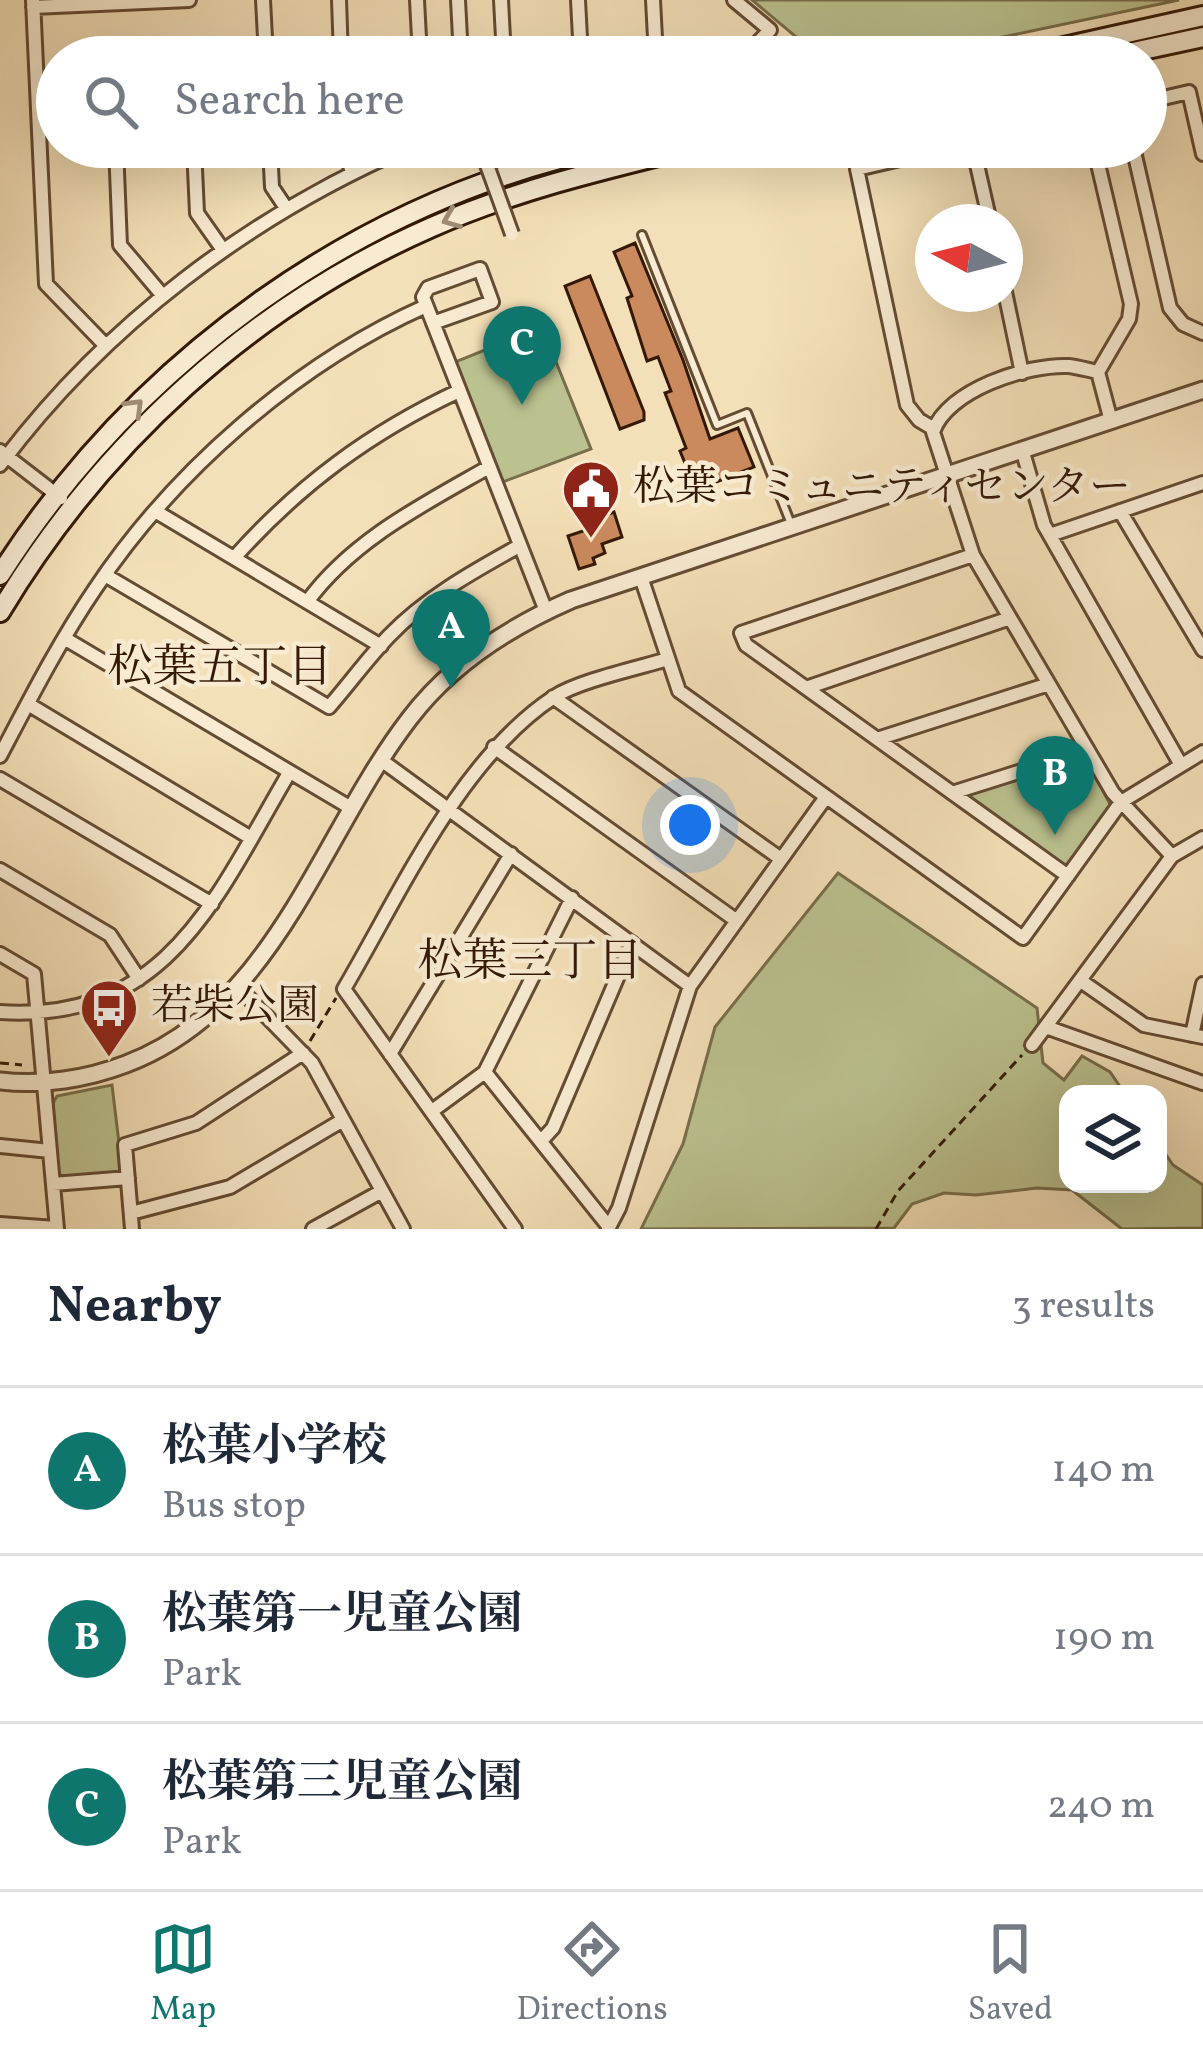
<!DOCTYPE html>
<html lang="en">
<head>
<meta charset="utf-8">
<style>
  :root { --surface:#fff; --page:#f2f2f3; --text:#1f2937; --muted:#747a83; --line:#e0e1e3; --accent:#0f766e }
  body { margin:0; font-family:Vollkorn,"Noto Serif JP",serif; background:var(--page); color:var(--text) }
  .controls { position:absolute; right:36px; bottom:36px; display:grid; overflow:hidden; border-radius:24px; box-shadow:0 12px 48px #0002 }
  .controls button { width:108px; height:108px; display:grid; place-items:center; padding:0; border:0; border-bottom:3px solid var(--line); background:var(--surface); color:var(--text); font:60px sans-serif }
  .compass { position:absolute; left:915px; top:204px; width:108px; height:108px; border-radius:50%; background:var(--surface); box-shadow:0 12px 48px #0002; rotate:277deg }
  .you { position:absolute; left:690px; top:825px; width:42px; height:42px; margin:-30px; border:9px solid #fff; border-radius:50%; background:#1a73e8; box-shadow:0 0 0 18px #1a73e833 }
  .badge { display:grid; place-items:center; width:78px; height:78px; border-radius:50%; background:var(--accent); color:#fff; font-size:39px; font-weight:700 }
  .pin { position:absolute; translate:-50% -99px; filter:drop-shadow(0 3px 6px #0008) }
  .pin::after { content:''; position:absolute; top:63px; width:42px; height:36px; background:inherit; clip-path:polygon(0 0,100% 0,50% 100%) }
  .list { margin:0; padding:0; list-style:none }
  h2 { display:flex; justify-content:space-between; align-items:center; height:156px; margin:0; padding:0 48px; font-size:51px }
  h2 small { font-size:39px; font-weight:400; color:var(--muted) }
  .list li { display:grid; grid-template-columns:78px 1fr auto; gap:36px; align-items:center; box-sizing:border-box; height:168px; padding:0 48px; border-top:3px solid var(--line) }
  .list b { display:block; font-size:45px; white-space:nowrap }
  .list p { margin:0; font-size:39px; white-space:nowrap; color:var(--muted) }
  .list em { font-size:39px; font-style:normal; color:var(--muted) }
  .icon { flex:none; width:66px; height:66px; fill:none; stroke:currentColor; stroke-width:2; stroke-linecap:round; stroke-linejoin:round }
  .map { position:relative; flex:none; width:1203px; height:1229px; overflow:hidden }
  .search { position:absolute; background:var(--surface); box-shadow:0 12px 48px #0002; left:36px; right:36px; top:36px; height:132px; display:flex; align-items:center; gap:30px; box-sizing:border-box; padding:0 42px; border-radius:66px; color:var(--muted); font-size:45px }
  .sheet { height:660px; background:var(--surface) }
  nav { display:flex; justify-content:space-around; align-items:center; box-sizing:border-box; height:168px; border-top:3px solid var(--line); background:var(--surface); font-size:33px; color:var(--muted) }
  nav a { display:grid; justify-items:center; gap:6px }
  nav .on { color:var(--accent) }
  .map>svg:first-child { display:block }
</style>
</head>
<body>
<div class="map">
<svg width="1203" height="1229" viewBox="0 0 1203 1229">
  <rect width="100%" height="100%" fill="#f4e0b8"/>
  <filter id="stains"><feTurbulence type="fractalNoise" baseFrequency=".00167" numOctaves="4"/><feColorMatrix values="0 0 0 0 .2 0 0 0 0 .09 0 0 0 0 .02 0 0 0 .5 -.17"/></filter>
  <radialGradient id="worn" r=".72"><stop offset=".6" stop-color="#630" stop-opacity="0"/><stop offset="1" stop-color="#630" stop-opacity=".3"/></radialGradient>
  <path fill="#bbc28f" stroke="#786e4b" stroke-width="3" d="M752,0h427l-271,57h-88z
    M542,327l49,122 -91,34 -45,-121z
    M1078,758l8,1 25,47 -43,58 -5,1 -93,-66 1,-7z
    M838,873l199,135 6,55 21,17 18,-24 28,16 15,22h-57v90h90v-41l15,22 30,20v43l-81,1 -50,-39 -35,-2 -61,7 -32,-2 -32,11 -18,24 -253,1 42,-85 32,-117z
    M112,1085l10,83 -5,6 -53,4 -6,-6 -5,-69 4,-7z"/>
  <path fill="#cb8a5d" stroke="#341907" stroke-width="3" d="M635,243l48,117 27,79 28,-11 16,39 -58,23 -16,-39 6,-3 -21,-55 6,-2 -13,-34 -11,4 -20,-63 5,-2 -18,-44z
    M590,276l54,136v8l-24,9 -55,-143z
    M614,512l8,25 -20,7 3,9 -12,5 2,6 -16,5 -11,-33 30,-10 -3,-7z"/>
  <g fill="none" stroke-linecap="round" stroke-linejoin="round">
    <g stroke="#644b33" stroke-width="12">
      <path id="service" d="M642,235l75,190 30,-12 44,111"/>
    </g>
    <g stroke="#644b33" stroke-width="18">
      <path id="minor" d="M33,0l13,284 60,62
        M263,0l3,57
        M339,0l2,57
        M417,0l3,57
        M458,0l3,57
        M501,0l3,57
        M578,0l3,57
        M653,0l3,57
        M33,7l156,-7
        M718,57l33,-7 19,-20 -36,-30
        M1146,102l43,-10 14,62
        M116,147l4,98 43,51
        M194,147l3,66 26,37
        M270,147l2,40 14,21
        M345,147l7,26
        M973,147l17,75
        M1094,147l37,157 -2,15 -31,53 13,49
        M1133,147l37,161 13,16 20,9
        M1005,292l17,81
        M433,323l59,-21 -12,-33 -52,19 -5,9 123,314
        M1098,372c-10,-2 -20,-5 -29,-6 -42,-2 -122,24 -136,66l40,123 140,238 59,63
        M934,429l-15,-9 -12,-15 -50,-236 95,-22
        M1022,449l22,76 137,240
        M0,451l61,47
        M0,465c104,-139 249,-249 409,-318
        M155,511l226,135
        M1120,511l83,139
        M1050,535l153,-52
        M973,555l-232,78 5,12 322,231
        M234,558c65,-73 137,-126 225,-167
        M105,575l224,132c20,-23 39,-49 60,-71 36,-38 85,-65 130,-90
        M641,577l38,114 344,247 98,-136 82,-50
        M307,602c45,-62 117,-98 182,-135
        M64,638l287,170
        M806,688l204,-70
        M553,697l228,162
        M28,704l223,134
        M877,739l172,-55
        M494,747l243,174
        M0,756c30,-57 59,-114 95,-167 79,-118 201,-225 331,-283
        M381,760l309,226
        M0,779l212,125
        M952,793l136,-43
        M0,870l110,65 29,44
        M0,954l34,20 23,255
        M1081,981l63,44 59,12
        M239,988l73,75 91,166
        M0,1012c168,11 217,-117 289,-239
        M1046,1027l157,56
        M1192,1035l11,-51
        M1032,1045l140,-189 31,-18
        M390,1054l121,-200
        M485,1072l124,155
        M432,1111l53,-39 87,-174
        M541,1141l12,-13 79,-185
        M0,1146l50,5
        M53,1184l75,-6
        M131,1213l99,-26 113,-67
        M0,1224l56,4
        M132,1229l-7,-84 71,-22 107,-70
        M313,1229l69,-38
        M515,1229l-171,-240c57,-97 116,-230 210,-292 24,-16 84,-29 114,-38
        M608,1229l11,-21 71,-222 136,-189"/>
    </g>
    <g stroke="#644b33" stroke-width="21">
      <path id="tertiary" d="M0,1081c42,5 87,-2 126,-17 151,-57 193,-228 284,-346 41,-54 99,-91 161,-118l632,-210"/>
    </g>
    <g stroke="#341907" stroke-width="24">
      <path id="secondary" d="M1019,57l184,-41
        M1110,57l93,-20
        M0,575c137,-215 359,-376 610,-428
        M0,612c101,-168 251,-306 432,-385 84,-37 173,-58 263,-80"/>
    </g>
    <path stroke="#341907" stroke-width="3" stroke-dasharray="9 6" stroke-linecap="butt" d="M310,1041l26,-43
      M0,1063l22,2
      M876,1229l22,-38 124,-136"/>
    <use href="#service" stroke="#f8ebd1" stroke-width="6"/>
    <use href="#minor" stroke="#f8ebd1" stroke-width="12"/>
    <use href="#tertiary" stroke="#f8ebd1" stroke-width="15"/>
    <use href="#secondary" stroke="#f8ebd1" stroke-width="18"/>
    <g stroke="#644b33" stroke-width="18" stroke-linecap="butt">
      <path id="minor-bridge" d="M483,154l29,80"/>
    </g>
    <use href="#minor-bridge" stroke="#f8ebd1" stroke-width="12"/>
  </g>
  <defs><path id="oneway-chevron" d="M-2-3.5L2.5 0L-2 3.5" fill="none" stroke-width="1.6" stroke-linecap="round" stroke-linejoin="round" transform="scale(3)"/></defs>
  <g stroke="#a08c76">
    <use href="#oneway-chevron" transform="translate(451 219) rotate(158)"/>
    <use href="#oneway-chevron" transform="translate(135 407) rotate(-45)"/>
  </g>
  <defs>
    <g id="civic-pin" transform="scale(3)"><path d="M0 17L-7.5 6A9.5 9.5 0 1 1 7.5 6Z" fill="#8f2418" stroke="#f8ebd1"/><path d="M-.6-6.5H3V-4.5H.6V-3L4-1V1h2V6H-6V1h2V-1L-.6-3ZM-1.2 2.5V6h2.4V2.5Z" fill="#fff"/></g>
    <g id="bus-pin" transform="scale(3)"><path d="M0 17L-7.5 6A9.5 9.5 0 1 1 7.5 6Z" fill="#8f2418" stroke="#f8ebd1"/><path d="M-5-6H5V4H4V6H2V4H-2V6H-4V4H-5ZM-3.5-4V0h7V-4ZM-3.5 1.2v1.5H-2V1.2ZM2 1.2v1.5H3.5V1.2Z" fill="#fff"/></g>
  </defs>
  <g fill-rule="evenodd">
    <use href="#civic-pin" x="591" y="489"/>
    <use href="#bus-pin" x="109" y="1008"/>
  </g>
  <g text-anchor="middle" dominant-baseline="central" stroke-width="9" stroke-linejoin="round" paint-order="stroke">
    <g font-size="42" fill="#341907" stroke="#f8ebd1" text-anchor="start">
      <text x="633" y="489">松葉コミュニティセンター</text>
      <text x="151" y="1008">若柴公園</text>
    </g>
    <g font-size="45" fill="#341907" stroke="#f8ebd1">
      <text x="220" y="669">松葉五丁目</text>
      <text x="530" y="963">松葉三丁目</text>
    </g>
  </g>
  <rect width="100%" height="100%" filter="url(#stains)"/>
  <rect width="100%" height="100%" fill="url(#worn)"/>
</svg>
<div class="controls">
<button><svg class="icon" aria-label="layers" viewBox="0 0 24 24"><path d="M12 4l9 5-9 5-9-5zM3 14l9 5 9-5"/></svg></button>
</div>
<svg class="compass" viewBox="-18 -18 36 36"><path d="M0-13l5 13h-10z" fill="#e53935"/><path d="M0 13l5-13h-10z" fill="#747a83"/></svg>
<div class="you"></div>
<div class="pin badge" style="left:451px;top:688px">A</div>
<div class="pin badge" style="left:1055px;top:835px">B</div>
<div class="pin badge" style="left:522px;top:405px">C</div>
<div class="search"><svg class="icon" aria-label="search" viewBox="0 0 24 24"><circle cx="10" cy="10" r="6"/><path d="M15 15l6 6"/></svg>Search here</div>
</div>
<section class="sheet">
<h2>Nearby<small>3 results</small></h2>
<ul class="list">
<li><span class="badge">A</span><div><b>松葉小学校</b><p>Bus stop</p></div><em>140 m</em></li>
<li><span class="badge">B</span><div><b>松葉第一児童公園</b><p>Park</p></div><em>190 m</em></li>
<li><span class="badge">C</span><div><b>松葉第三児童公園</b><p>Park</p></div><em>240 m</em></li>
</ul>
</section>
<nav>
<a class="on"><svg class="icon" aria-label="map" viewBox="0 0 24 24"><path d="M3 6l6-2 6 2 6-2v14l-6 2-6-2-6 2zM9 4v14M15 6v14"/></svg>Map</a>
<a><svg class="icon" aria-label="directions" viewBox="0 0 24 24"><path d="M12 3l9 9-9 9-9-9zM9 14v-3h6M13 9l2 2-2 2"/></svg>Directions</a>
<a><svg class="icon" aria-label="saved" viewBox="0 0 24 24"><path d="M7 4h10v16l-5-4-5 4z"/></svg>Saved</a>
</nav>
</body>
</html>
